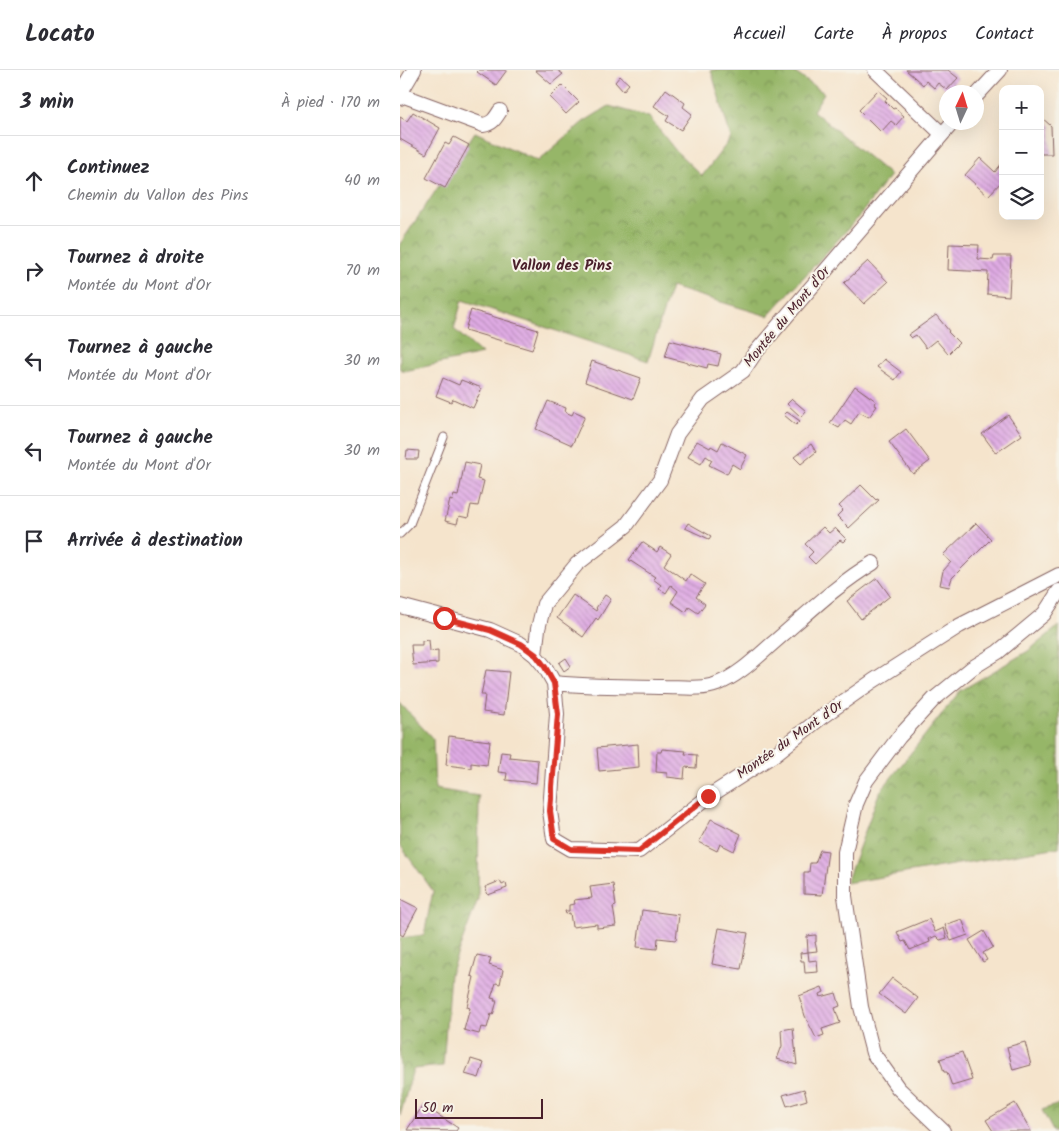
<!DOCTYPE html>
<html lang="fr">
<head>
<meta charset="utf-8">
<style>
  :root { --surface:#fff; --page:#f7f7f7; --text:#2b2b33; --muted:#7c7c81; --line:#e1e1e2 }
  body { margin:0; font-family:Kalam,sans-serif; background:var(--page); color:var(--text) }
  .controls { position:absolute; right:15px; top:15px; display:grid; overflow:hidden; border-radius:10px; box-shadow:0 5px 20px #0002 }
  .controls button { width:45px; height:45px; display:grid; place-items:center; padding:0; border:0; border-bottom:1px solid var(--line); background:var(--surface); color:var(--text); font:25px sans-serif }
  .compass { position:absolute; left:539px; top:15px; width:45px; height:45px; border-radius:50%; background:var(--surface); box-shadow:0 5px 20px #0002; rotate:4deg }
  .scale { position:absolute; left:15px; bottom:12px; width:128px; box-sizing:border-box; padding-left:5px; border:2px solid #4a1f2b; border-top:0; font-size:14px; line-height:18px; white-space:nowrap; color:#4a1f2b; -webkit-text-stroke:4px #f7f3e8; paint-order:stroke }
  .stop { position:absolute; width:15px; height:15px; margin:-11px; border:4px solid #d93025; border-radius:50%; background:#fff }
  .stop.end { background:#d93025; border-color:#fff; box-shadow:0 1px 5px #0008 }
  .list { margin:0; padding:0; list-style:none }
  h2 { display:flex; justify-content:space-between; align-items:center; height:65px; margin:0; padding:0 20px; font-size:21px }
  h2 small { font-size:16px; font-weight:400; color:var(--muted) }
  .list li { display:grid; grid-template-columns:32px 1fr auto; gap:15px; align-items:center; box-sizing:border-box; height:90px; padding:0 20px; border-top:1px solid var(--line) }
  .list b { display:block; font-size:19px; white-space:nowrap }
  .list p { margin:0; font-size:16px; white-space:nowrap; color:var(--muted) }
  .list em { font-size:16px; font-style:normal; color:var(--muted) }
  .icon { flex:none; width:28px; height:28px; fill:none; stroke:currentColor; stroke-width:2; stroke-linecap:round; stroke-linejoin:round }
  .map { position:relative; flex:none; width:659px; height:1061px; overflow:hidden }
  header { display:flex; align-items:center; gap:30px; box-sizing:border-box; height:70px; padding:0 25px; background:var(--surface); border-bottom:1px solid var(--line) }
  header strong { font-size:24px }
  nav { display:flex; gap:28px; margin-inline-start:auto; font-size:18px }
  main { display:flex }
  aside { flex:1; background:var(--surface) }
  .map>svg:first-child { display:block }
</style>
</head>
<body>
<header>
<strong>Locato</strong>
<nav><a>Accueil</a><a>Carte</a><a>À propos</a><a>Contact</a></nav>
</header>
<main>
<aside>
<h2>3 min<small>À pied · 170 m</small></h2>
<ul class="list">
<li><svg class="icon" aria-label="ahead" viewBox="0 0 24 24"><path d="M12 20V5M6 11l6-6 6 6"/></svg><div><b>Continuez</b><p>Chemin du Vallon des Pins</p></div><em>40 m</em></li>
<li><svg class="icon" aria-label="right" viewBox="0 0 24 24"><path d="M7 20v-9h11M14 6l5 5-5 5"/></svg><div><b>Tournez à droite</b><p>Montée du Mont d'Or</p></div><em>70 m</em></li>
<li><svg class="icon" aria-label="left" viewBox="0 0 24 24"><path d="M17 20v-9H6M10 6l-5 5 5 5"/></svg><div><b>Tournez à gauche</b><p>Montée du Mont d'Or</p></div><em>30 m</em></li>
<li><svg class="icon" aria-label="left" viewBox="0 0 24 24"><path d="M17 20v-9H6M10 6l-5 5 5 5"/></svg><div><b>Tournez à gauche</b><p>Montée du Mont d'Or</p></div><em>30 m</em></li>
<li><svg class="icon" aria-label="arrive" viewBox="0 0 24 24"><path d="M6 21V4h12l-3 4 3 4H6"/></svg><div><b>Arrivée à destination</b></div></li>
</ul>
</aside>
<div class="map">
<svg width="659" height="1061" viewBox="0 0 659 1061">
  <defs>
    <pattern id="forest-crowns" width="20" height="18" patternUnits="userSpaceOnUse" patternTransform="scale(1.25)"><rect width="20" height="18" fill="#96b668"/><path d="M2 6a3 3 0 1 1 6 0M12 15a3 3 0 1 1 6 0" fill="none" stroke="#7c9356"/></pattern>
    <pattern id="building-back-hatch" width="6" height="6" patternUnits="userSpaceOnUse" patternTransform="scale(1.25)"><rect width="6" height="6" fill="#dfabe4"/><path d="M-1 5l2 2M0 0l6 6M5-1l2 2" fill="none" stroke="#b78bb9"/></pattern>
  </defs>
  <rect width="100%" height="100%" fill="#f7f3e8"/>
  <filter id="ink" filterUnits="userSpaceOnUse"><feTurbulence type="fractalNoise" baseFrequency=".02" numOctaves="2"/><feDisplacementMap in="SourceGraphic" scale="10" xChannelSelector="R" yChannelSelector="G"/><feConvolveMatrix kernelMatrix="1 2 1 2 8 2 1 2 1" color-interpolation-filters="sRGB"/></filter>
  <filter id="wash" filterUnits="userSpaceOnUse"><feTurbulence type="fractalNoise" baseFrequency=".0096" numOctaves="4" result="noise"/><feDisplacementMap in="SourceGraphic" scale="20" xChannelSelector="R" yChannelSelector="G"/><feGaussianBlur stdDeviation="1.12" result="paint"/><feColorMatrix in="noise" values="0 0 0 0 0 0 0 0 0 0 0 0 0 0 0 0 0 1.4 0 .05"/><feComposite in="paint" operator="in"/></filter>
  <g filter="url(#wash)">
    <rect width="100%" height="100%" fill="#f5e4cc"/>
    <path fill="url(#forest-crowns)" stroke="#706a4a" d="M311,0h80l33,23 -11,18 77,64 -33,44 -89,97 -97,-29 -23,74 -186,-61 -8,29 28,25 -77,17 -5,-2v-125l75,-112 63,29 45,-39 26,-16 40,11 27,34 26,25 29,-38z
      M659,556v221l-213,36 33,-90 81,-102 68,-40z
      M0,633l33,36 2,50 44,7 -1,103 -28,75 -7,92 -30,3 -13,47v-178l24,-3 9,-44 -33,-46z
      M659,1034v27h-6l-11,-21z"/>
    <g id="blocks">
      <path fill="url(#building-back-hatch)" d="M79,0h28l-11,15 -19,-13z
        M135,0h22l6,4 -12,10z
        M506,0h42l10,8 -11,12 -9,-7 -4,5 -8,-7 -3,4z
        M220,6l9,8 -6,7 -8,-9z
        M162,15l17,17 -13,12 -16,-17z
        M266,19l19,14 -2,4 9,7 -11,16 -15,-9 3,-5 -15,-10z
        M478,20l9,8 -2,3 8,8 2,-1 9,8 -8,9 -5,-4 -10,11 -22,-22z
        M13,42l27,16 -14,26 -26,-15v-22l7,4z
        M640,46l11,10 1,28h-12z
        M54,67l15,8 -24,43 -19,-10 19,-35 4,2z
        M580,88l15,14 8,-10v18l-15,16 -23,-21z
        M549,174l30,1 -1,14 15,1 1,-4h17l-2,40 -22,-2 1,-22 -40,-2z
        M468,191l20,21 -24,22 -20,-21z
        M71,240l67,20 -6,20 -67,-20z
        M536,245l13,16 -1,1 11,11 -11,11 -12,-14 -10,8 -10,-13 -5,3 -3,-3z
        M270,270l51,14 -3,12 -10,-2 -1,4 -42,-11z
        M484,289l17,13 -6,8 -18,-13z
        M192,291l49,17 -8,21 -48,-17z
        M43,308l16,7 2,-5 21,8 -9,20 -20,-9 -2,3 -15,-6z
        M455,316l21,15 -1,4 2,1 -8,11 -10,-5 -8,12 -6,-4 -6,8 -9,-5z
        M392,329l14,12 -5,6 -14,-13z
        M148,331l18,7 -1,4 7,3 2,-4 11,5 -13,29 -36,-16z
        M387,342l13,9 -4,4 -12,-10z
        M608,345l14,20 -26,18 -14,-19z
        M506,359l24,32 -17,13 -24,-32z
        M297,371l13,7 1,-2 7,4 4,-8 25,13 -7,14 -8,-5 -5,10 -18,-9 3,-5 -6,-4 -5,8 -13,-7z
        M411,374l5,8 -15,12 -7,-7z
        M7,380l12,1 -1,8h-12z
        M65,392l15,3 -3,14 7,2 -6,25 -7,-1 -3,13 -9,-2 -2,8 -12,-3 5,-21 2,1 2,-6 4,1z
        M461,415l15,15 1,-1 2,1 -30,28 -12,-12 6,-6 -4,-4z
        M288,453l23,13 -2,3 -24,-11z
        M576,453l15,16 -39,39 -3,9 -9,-2 3,-14 8,-9 -8,-7z
        M423,457l6,6 6,-5 11,11 -3,3 -3,-2 -25,24 -7,-7 5,-5 -8,-8z
        M242,472l15,10 3,-5 11,7 -7,11 22,16 4,-7 15,10 -9,13 9,7 -7,9 -9,-6 -3,5 -15,-10 7,-11 -7,-6 -5,8 -7,-5 2,-3 -8,-6 2,-2 -26,-17z
        M477,508l13,18 -29,23 -14,-18z
        M173,525l23,16 1,-2 -1,-1 9,-13 6,4 -13,21 -2,-2 -13,19 -26,-19z
        M29,570l1,11 8,-1v13l-25,2 -2,-20h11v-4z
        M166,588l5,8 -7,5 -5,-8z
        M86,600l23,2 -5,43 -21,-3 2,-17h-4z
        M49,666l41,5 -3,24 -16,-2v5l-25,-3z
        M238,674l1,23 -40,4 -2,-23z
        M262,679l24,2 -1,3 12,1 -1,13 -11,-1 -1,12 -17,-2v-4l-11,-1 1,-20h4z
        M101,682l9,1 -1,4 29,3 -2,23 -30,-3 1,-7 -9,-1z
        M311,749l30,15 -7,17 -14,-7 -3,7 -18,-9z
        M420,780l8,1 -6,44 -18,-1v-22h5l1,-9h5z
        M100,811l2,4 4,-2 1,5 -19,7 -3,-8z
        M213,814l3,22 -3,1 3,19 -19,2v-4l-25,3 -2,-14 -4,1 -1,-3h4v-6l6,-1 -1,-4 18,-2 -2,-11z
        M0,829l18,9 -15,28 -3,-2z
        M242,840l37,5 -3,25 -18,-2 -1,11 -20,-2z
        M529,849l6,13 9,-4 3,10 -7,2 -4,-4 -7,3 1,3 -20,8 -5,-9 -3,1 -5,-10z
        M562,849l6,16 -17,6 -6,-16z
        M319,858l29,5 -7,36 -29,-5z
        M584,861l9,16 -10,6 4,7 -4,2 -14,-22z
        M416,865v7h-1l2,9 -9,1 1,9 8,-1 1,12 -13,1 -1,-12h-3l-1,-8 8,-1 -1,-16z
        M77,885l14,3 -2,7 14,5 -3,14 -4,-1 -5,15 4,1 -1,2h3l-4,14 -2,-1 -4,14 -6,-1 -2,7 -15,-4 6,-22 -3,-1 7,-30 -3,-1z
        M492,908l26,20 -12,16 -27,-20z
        M422,917l2,5 -4,2 1,3 15,-4 4,13 -5,2 5,15 -18,6 2,6 -8,3 -11,-22 -6,-20z
        M393,958l4,37 -20,-6 5,-13 -1,-16z
        M625,972l6,23 -18,5 -6,-23z
        M562,982l10,28 -20,6 -5,-14h-3l-4,-13z
        M71,989l13,4 -5,15 -14,-4z
        M404,1019l3,11 -20,6 -4,-11z
        M615,1033l16,28h-38l-7,-11z
        M23,1035l35,23 -2,3 -49,-1z"/>
    </g>
  </g>
  <g filter="url(#ink)">
    <use href="#blocks" fill-opacity="0" stroke="#866463" stroke-width="1"/>
    <g fill="none" stroke-linecap="round" stroke-linejoin="round">
      <g stroke="#866463" stroke-width="9">
        <path id="lane" d="M0,464l10,-10 34,-87"/>
      </g>
      <g stroke="#866463" stroke-width="16">
        <path id="street" d="M475,0l67,64
          M2,24l5,3 76,28c9,-1 12,-6 17,-14
          M576,26l24,-26
          M0,28l4,-11 10,-17
          M0,536l90,24 31,14 14,11 10,12 9,16 3,31 -7,97 4,28 17,10 68,2 69,-54 67,-43 48,-38 50,-35 86,-55 100,-51
          M135,585l3,-26 6,-25 33,-40 49,-38 34,-46 17,-46 26,-35 40,-28 12,-18 198,-231
          M154,613c37,4 73,3 110,4 17,0 38,3 53,-3 21,-8 39,-26 55,-40 33,-28 64,-59 101,-81
          M543,1061l-45,-43 -25,-35 -12,-46 -16,-111v-44l11,-48 10,-23 33,-44 35,-38 38,-31 26,-16 46,-38 15,-23"/>
      </g>
      <use href="#lane" stroke="#fff" stroke-width="7"/>
      <use href="#street" stroke="#fff" stroke-width="14"/>
    </g>
  </g>
  <g fill="none" stroke-linecap="round" stroke-linejoin="round" filter="url(#ink)">
    <path stroke="#d93025" stroke-width="6" d="M44,548l46,12 31,14 15,11 9,12 9,16 4,31 -8,97 4,28 17,10 68,2 69,-55"/>
  </g>
  <g text-anchor="middle" dominant-baseline="central" stroke-width="4" stroke-linejoin="round" paint-order="stroke">
    <g font-size="14" fill="#4a1f2b" stroke="#f7f3e8">
      <text transform="translate(387 247) rotate(-50)">Montée du Mont d'Or</text>
      <text transform="translate(390 670) rotate(-35)">Montée du Mont d'Or</text>
    </g>
    <g font-size="15" font-weight="bold" fill="#4a1f2b" stroke="#f7f3e8">
      <text x="162" y="196">Vallon des Pins</text>
    </g>
  </g>
</svg>
<div class="controls">
<button>+</button>
<button>−</button>
<button><svg class="icon" aria-label="layers" viewBox="0 0 24 24"><path d="M12 4l9 5-9 5-9-5zM3 14l9 5 9-5"/></svg></button>
</div>
<svg class="compass" viewBox="-18 -18 36 36"><path d="M0-13l5 13h-10z" fill="#e53935"/><path d="M0 13l5-13h-10z" fill="#7c7c81"/></svg>
<div class="scale">50 m</div>
<div class="stop" style="left:44px;top:548px"></div>
<div class="stop end" style="left:308px;top:726px"></div>
</div>
</main>
</body>
</html>
